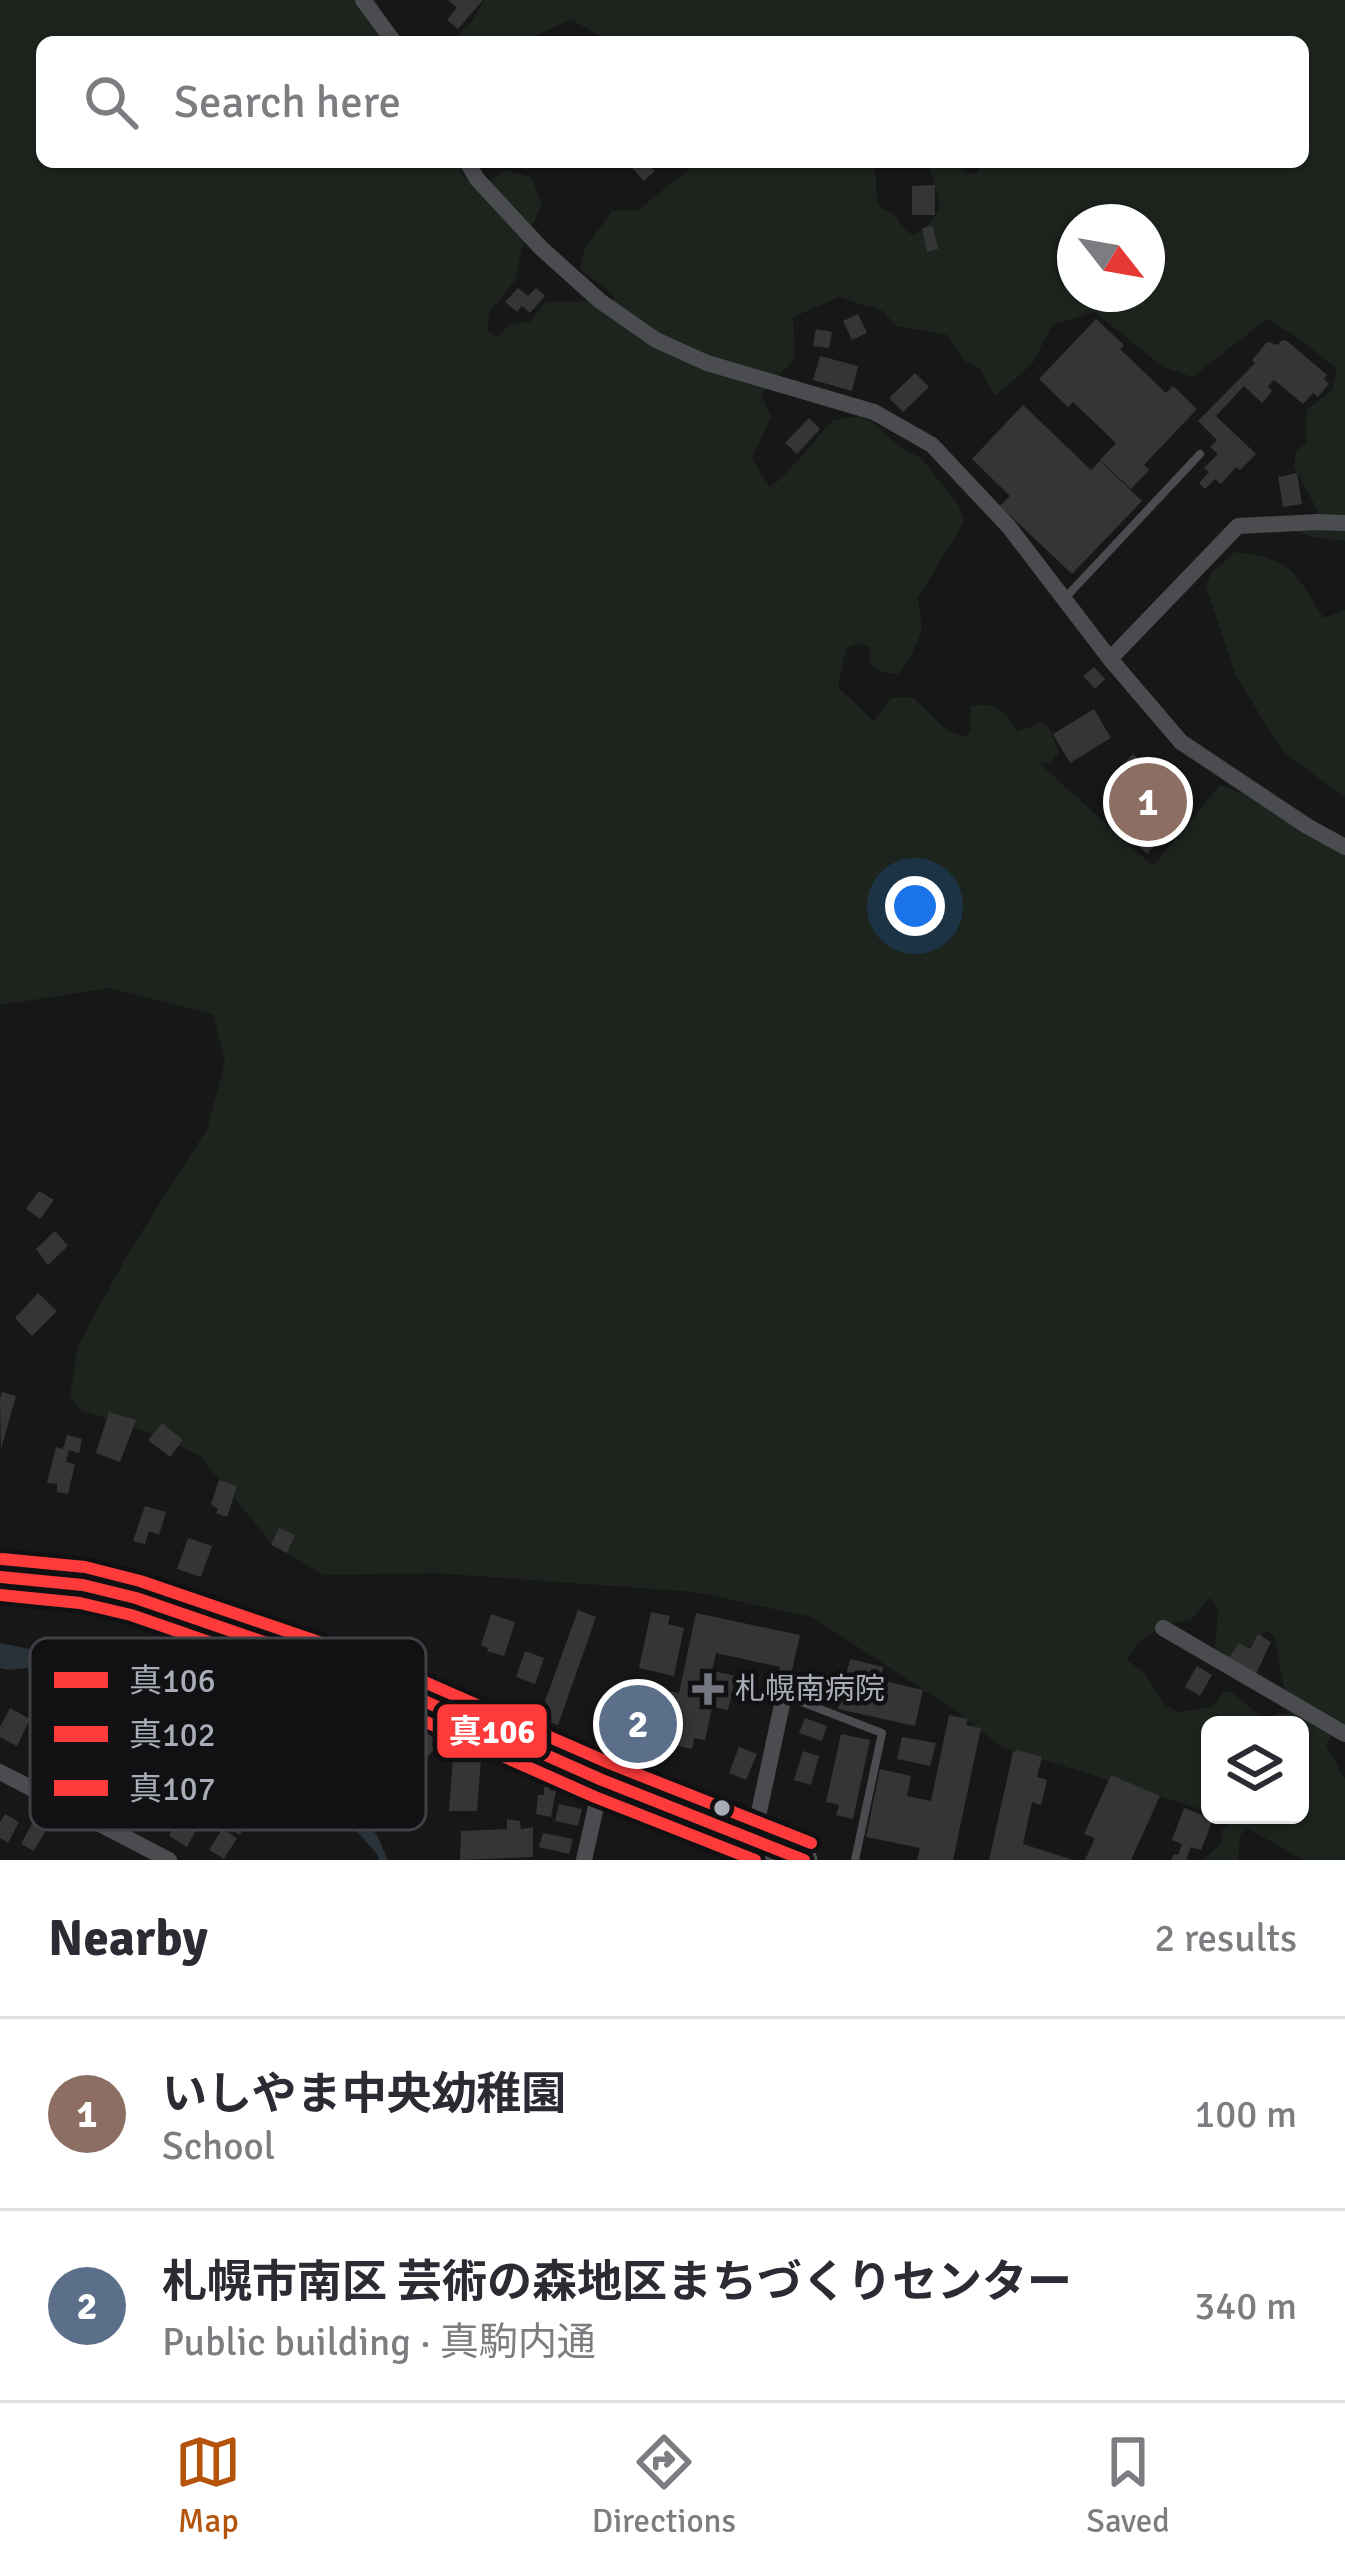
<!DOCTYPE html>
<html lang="en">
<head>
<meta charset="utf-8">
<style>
  :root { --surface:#fff; --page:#f2f2f3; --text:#2b2b33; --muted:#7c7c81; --line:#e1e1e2; --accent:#b45309 }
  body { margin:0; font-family:Signika,"Noto Sans JP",sans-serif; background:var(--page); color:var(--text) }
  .controls { position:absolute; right:36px; bottom:36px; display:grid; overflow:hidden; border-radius:18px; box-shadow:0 3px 9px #0004 }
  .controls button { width:108px; height:108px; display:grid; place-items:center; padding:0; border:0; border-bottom:3px solid var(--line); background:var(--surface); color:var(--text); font:60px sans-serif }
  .compass { position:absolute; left:1057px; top:204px; width:108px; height:108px; border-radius:50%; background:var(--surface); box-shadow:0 3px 9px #0004; rotate:121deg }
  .you { position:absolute; left:915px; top:906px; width:42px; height:42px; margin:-30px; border:9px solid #fff; border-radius:50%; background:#1a73e8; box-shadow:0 0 0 18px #1a73e833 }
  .badge { display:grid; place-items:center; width:78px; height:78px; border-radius:50%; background:var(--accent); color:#fff; font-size:39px; font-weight:700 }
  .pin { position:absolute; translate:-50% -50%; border:6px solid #fff; box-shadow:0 3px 12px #0006 }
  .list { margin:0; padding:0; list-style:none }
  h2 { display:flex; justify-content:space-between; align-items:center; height:156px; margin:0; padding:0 48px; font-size:51px }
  h2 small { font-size:39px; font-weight:400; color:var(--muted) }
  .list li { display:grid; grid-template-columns:78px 1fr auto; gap:36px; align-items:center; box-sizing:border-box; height:192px; padding:0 48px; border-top:3px solid var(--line) }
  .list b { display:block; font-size:45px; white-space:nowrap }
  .list p { margin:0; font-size:39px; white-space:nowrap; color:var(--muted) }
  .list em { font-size:39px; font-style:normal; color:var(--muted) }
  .icon { flex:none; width:66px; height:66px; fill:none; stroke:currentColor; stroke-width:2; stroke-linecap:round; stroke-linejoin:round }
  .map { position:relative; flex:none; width:1345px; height:1860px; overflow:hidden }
  .search { position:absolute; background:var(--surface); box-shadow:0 3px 9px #0004; left:36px; right:36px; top:36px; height:132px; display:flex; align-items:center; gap:30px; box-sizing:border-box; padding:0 42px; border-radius:18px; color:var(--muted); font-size:45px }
  .sheet { height:540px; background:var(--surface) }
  nav { display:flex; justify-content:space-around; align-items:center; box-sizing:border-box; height:168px; border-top:3px solid var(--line); background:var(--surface); font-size:33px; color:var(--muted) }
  nav a { display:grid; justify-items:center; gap:6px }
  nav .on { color:var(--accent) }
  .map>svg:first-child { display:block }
</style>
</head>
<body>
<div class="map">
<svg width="1345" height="1860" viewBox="0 0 1345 1860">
  <rect width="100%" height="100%" fill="#171717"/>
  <path fill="#1d241e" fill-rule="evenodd" d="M0,0h376l21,42h-355v120h415l5,12 14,15 30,-19 25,7 11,26 -21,48 -5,28 -27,34 -2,17 11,7 12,-13 20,-2 15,-20 45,-1 24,16 -1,-23 -33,-25 4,-19 28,-39 26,-1 60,-48h177l2,40 7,8 9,3 14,19 7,3c41,-27 21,-34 14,-73h31l3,9 15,3 6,-12h320v-120h-694l-38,-23 -47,23h-75l21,-18 14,-24h861v541l-32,-4 -18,-6 25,-16 -26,-48 2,-16 10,-8 1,-33 25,-20 5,-21 -40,-32 -30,-18 -75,58 -29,-10 -68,-55 -43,13 -20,39 -37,32 -15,-27 -17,-9 -15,-25 -52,-9 -13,-15 -44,-14 -46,20 2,41 -34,37 10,22 -19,42 18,28 13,-10 50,-57 27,-4 15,8 26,24 20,10 38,48 5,16 -46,76 4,33 -13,29 -11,14 -13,-1 -15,-9 -1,-17 -12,-3 -11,4 -8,39 35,34 18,-23 21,-1 36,34 19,6 3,-6 1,-24c23,-9 36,7 46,25l23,-9 9,4 10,25 -9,11 -12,-1 115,104 67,-81 29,11 96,57v877l-9,-2 -10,18 19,33v81h-42l-55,-32 -8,8 -2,24h-34l18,-18v-12l12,-9 -13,-6h79v-90h-24l-5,-8 7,-4 8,1 5,-17 -6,-5 -11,-56 -8,-5 -36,32 -15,-17 3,-35 -7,-14 -21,23c-27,2 -50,16 -63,40l18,13 19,32 14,7 35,-5 11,-16 9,2 38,32h-61v87l-210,-66 -44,-35 -144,-94 -118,-25 -259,-19 -111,2 -51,-30 -74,-90 -54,-24 -65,-21 -10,-14 8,-51 51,-93 78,-123 18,-67 -12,-48 -104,-26 -109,17zM1075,222h72v72h-72z
    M1235,552c58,6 60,21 89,66l21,-8v187l-62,-45 -47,-76 -30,-89 5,-14z"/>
  <path fill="#2a3239" d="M0,1643l30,6 45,17 9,-5c16,5 28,12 43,19 21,9 42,16 63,23 14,4 22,12 36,12l62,37 47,38 42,45 11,25h-9l-2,-6 -34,-38 -67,-59 -20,-8 -52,-33 -41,-10 -32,-14 -85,-26 -38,4 -8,-2z"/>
  <path fill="#353536" d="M448,0h35l-25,29 -11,-9 10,-12z
    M638,162h8l9,9 -11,10 -12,-13z
    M935,185v30h-23v-29z
    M933,226l5,23 -11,3 -5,-24z
    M518,288l10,8 8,-8 9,8 -15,17 -8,-7 -5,6 -12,-10z
    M858,314l9,19 -15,7 -9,-19z
    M1096,319l28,26 -4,4 46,44 7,-7 24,23 -53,56 5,5 -18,19 -31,-29 16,-17 -43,-41 -5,5 -29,-28z
    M816,329l16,3 -3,16 -16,-2z
    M1282,340l5,1 40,34 -3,4 5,5 -11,13 -5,-4 -10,11 -29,-24 -6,6 4,5 -10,12 -18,-17 -28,30 40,38 -16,16 -4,-3 -15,17 -6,-5 -10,10 -6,-6 10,-11 -5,-4 14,-14 -8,-7 7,-7 -19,-19 57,-58 -3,-3 15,-18 11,3z
    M820,356l38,10 -6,25 -39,-11z
    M915,373l14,14 -26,25 -14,-14z
    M1023,405l68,65 9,-9 42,40 -70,73 -72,-68 10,-10 -38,-37z
    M809,418l11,11 -23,25 -12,-11z
    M1297,473l5,31 -19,3 -5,-30z
    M1094,667l11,12 -10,10 -12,-13z
    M1094,709l17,29 -41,25 -17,-29z
    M1133,754l57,52 -43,48 -42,-39v-14l15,-17 -8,-7z
    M39,1191l15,9 -14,19 -14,-10z
    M55,1231l13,15 -20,19 -12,-16z
    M38,1293l19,18 -25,25 -17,-18z
    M2,1392l14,4 -15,53 -1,-50z
    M109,1412l27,8 -16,42 -24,-9z
    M162,1423l21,17 -13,17 -22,-17z
    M67,1435l15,4 -3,14 -10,-3 -3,12 9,2 -7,30 -11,-2v-8l-10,-1 9,-36 7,2z
    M219,1480l18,6 -10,31 -11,-4 2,-4 -7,-5z
    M145,1506l21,6 -7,23 -10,-4 -4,13 -12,-3z
    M279,1528l16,7 -8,18 -16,-8z
    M188,1538l24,8 -11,31 -24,-8z
    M578,1610l18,7 -38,108 -19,-7z
    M651,1612l19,4 -2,8 16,4 -10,48 -35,-8z
    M696,1613l104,22 -9,40 -12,-3 1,-5 -64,-14 -4,18 24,5 -8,34 -16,-3 -7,33 -11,-2 -2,11 -33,-7 11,-51 9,2z
    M491,1614l24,8 -11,34 -17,-5 1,-3 -7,-3z
    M1258,1634l13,8 -15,32 -27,-16 10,-15 11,6z
    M525,1651l19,7 -9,26 -19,-7z
    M850,1659l33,8 -3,13 43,10 -8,36 -77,-17z
    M1197,1666l15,9 -12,21 -15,-9z
    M626,1702l34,15 -16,36 -18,-8 -2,5 -17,-7z
    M386,1706l36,31 7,-7 8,7 -6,7 4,4 -19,23 -49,-41z
    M10,1708l20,11 -13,27 -17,-9v-10z
    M949,1715l19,4 -2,6 15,3 -28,132h-36l3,-12 -54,-11 14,-68 31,7 -4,20 24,5z
    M805,1718l22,8 -5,15 -23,-8z
    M841,1734l29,6 -17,79 -17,-4 3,-10 -13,-3z
    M902,1737l34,6 -6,23 -33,-7z
    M454,1743l28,2 -5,66h-28z
    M739,1747l18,7 -11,26 -17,-7z
    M1018,1750l24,7 -5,20 10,3 -6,25 -9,-3 -9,42 50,16h-84l24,-108z
    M803,1751l16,5 -8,29 -17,-5z
    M1111,1775l49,21 -29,64h-46l10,-22 -11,-4z
    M544,1787h6l-1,3 7,1 -5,26 -15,-3 2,-19h6z
    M238,1803l16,8 -14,24 -16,-10z
    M559,1804l23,5 -4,17 -23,-5z
    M184,1808l18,11 -15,28 -18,-11z
    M1184,1808l29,11 -12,31 -10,-3 -5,12 3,1h-18l3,-6 4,1 4,-11 -10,-4z
    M5,1814l14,8 -11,21 -8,-5v-16z
    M507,1819l13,2 1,8 12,-2v30l-73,3 1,-29 46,-2z
    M34,1820l13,8 -13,23 -13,-7z
    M222,1829l15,9 -13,21 -15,-9z
    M543,1833l30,6 -4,15 -30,-7z"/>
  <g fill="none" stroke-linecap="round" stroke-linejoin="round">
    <path stroke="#4b4c50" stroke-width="8" d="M1066,597l134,-143
      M786,1696l96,37 -27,127"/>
    <path stroke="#4b4c50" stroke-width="16" d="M363,0l31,42
      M467,162l10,17 64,69 59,53 56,39 51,23 167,49 58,33 77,82 101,132 71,83 126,84 38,21
      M1110,659l128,-133 80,-4 27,1
      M1163,1628l182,106
      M0,1772l169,88
      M753,1840l31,-145
      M584,1860l18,-80"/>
    <path stroke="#4e4e52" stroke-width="27" d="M0,1577l83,8 53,13 212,73 58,22 196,87 202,80"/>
    <g stroke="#111113" stroke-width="21">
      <path id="bus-1" d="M0,1577l83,8 53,13 212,73 58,22 196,87 202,80"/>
    </g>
    <g stroke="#111113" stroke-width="21">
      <path id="bus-2" d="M0,1595l80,8 51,12 211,73 57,22 196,87 160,63"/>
    </g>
    <g stroke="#111113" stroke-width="21">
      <path id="bus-3" d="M2,1559l83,8 55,14 214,73 59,23 196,86 202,80"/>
    </g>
    <use href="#bus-1" stroke="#ff3a3a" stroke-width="12"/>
    <use href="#bus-2" stroke="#ff3a3a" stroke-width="12"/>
    <use href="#bus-3" stroke="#ff3a3a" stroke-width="12"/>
  </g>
  <path fill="#757880" stroke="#111113" stroke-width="4.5" d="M702 1671h12v12h12v12h-12v12h-12v-12h-12v-12h12z"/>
  <circle fill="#a8adb8" stroke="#111113" stroke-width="4.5" cx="722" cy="1808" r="10"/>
  <g text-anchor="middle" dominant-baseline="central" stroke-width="9" stroke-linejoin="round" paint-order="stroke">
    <g font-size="30" fill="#a8adb8" stroke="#111113" text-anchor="start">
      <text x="735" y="1689">札幌南病院</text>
    </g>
  </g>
  <rect x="30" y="1638" width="396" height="192" rx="18" fill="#111113" stroke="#3e4045" stroke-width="3"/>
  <rect x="54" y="1672" width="54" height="16" fill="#ff3a3a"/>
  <rect x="54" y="1726" width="54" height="16" fill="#ff3a3a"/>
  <rect x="54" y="1780" width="54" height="16" fill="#ff3a3a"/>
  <g font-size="33" fill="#a8adb8">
    <text x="129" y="1692">真106</text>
    <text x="129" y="1746">真102</text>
    <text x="129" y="1800">真107</text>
  </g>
  <rect stroke="#111113" stroke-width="4.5" x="435" y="1702" width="114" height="58" rx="12" fill="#ff3a3a"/>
  <g font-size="33" text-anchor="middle" font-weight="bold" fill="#fff">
    <text x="492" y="1743">真106</text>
  </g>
</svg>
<div class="controls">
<button><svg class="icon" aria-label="layers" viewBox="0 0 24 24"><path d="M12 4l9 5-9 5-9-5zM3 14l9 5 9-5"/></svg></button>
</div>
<svg class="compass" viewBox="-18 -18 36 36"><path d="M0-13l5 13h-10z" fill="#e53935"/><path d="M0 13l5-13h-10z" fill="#7c7c81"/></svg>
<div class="you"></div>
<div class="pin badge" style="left:1148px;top:802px;background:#8d6e63">1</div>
<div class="pin badge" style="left:638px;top:1724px;background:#5c6f8a">2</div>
<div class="search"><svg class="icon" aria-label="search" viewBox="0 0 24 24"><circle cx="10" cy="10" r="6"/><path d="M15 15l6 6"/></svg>Search here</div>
</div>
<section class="sheet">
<h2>Nearby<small>2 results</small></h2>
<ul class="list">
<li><span class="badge" style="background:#8d6e63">1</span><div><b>いしやま中央幼稚園</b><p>School</p></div><em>100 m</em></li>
<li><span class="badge" style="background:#5c6f8a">2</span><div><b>札幌市南区 芸術の森地区まちづくりセンター</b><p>Public building · 真駒内通</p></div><em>340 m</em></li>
</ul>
</section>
<nav>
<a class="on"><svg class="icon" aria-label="map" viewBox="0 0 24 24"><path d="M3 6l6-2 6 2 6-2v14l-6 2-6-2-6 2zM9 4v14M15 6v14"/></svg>Map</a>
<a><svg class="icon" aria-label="directions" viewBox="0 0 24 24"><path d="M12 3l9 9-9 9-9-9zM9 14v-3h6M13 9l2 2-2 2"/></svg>Directions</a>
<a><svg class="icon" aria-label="saved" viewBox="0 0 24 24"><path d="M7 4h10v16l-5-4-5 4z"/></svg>Saved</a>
</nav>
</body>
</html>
